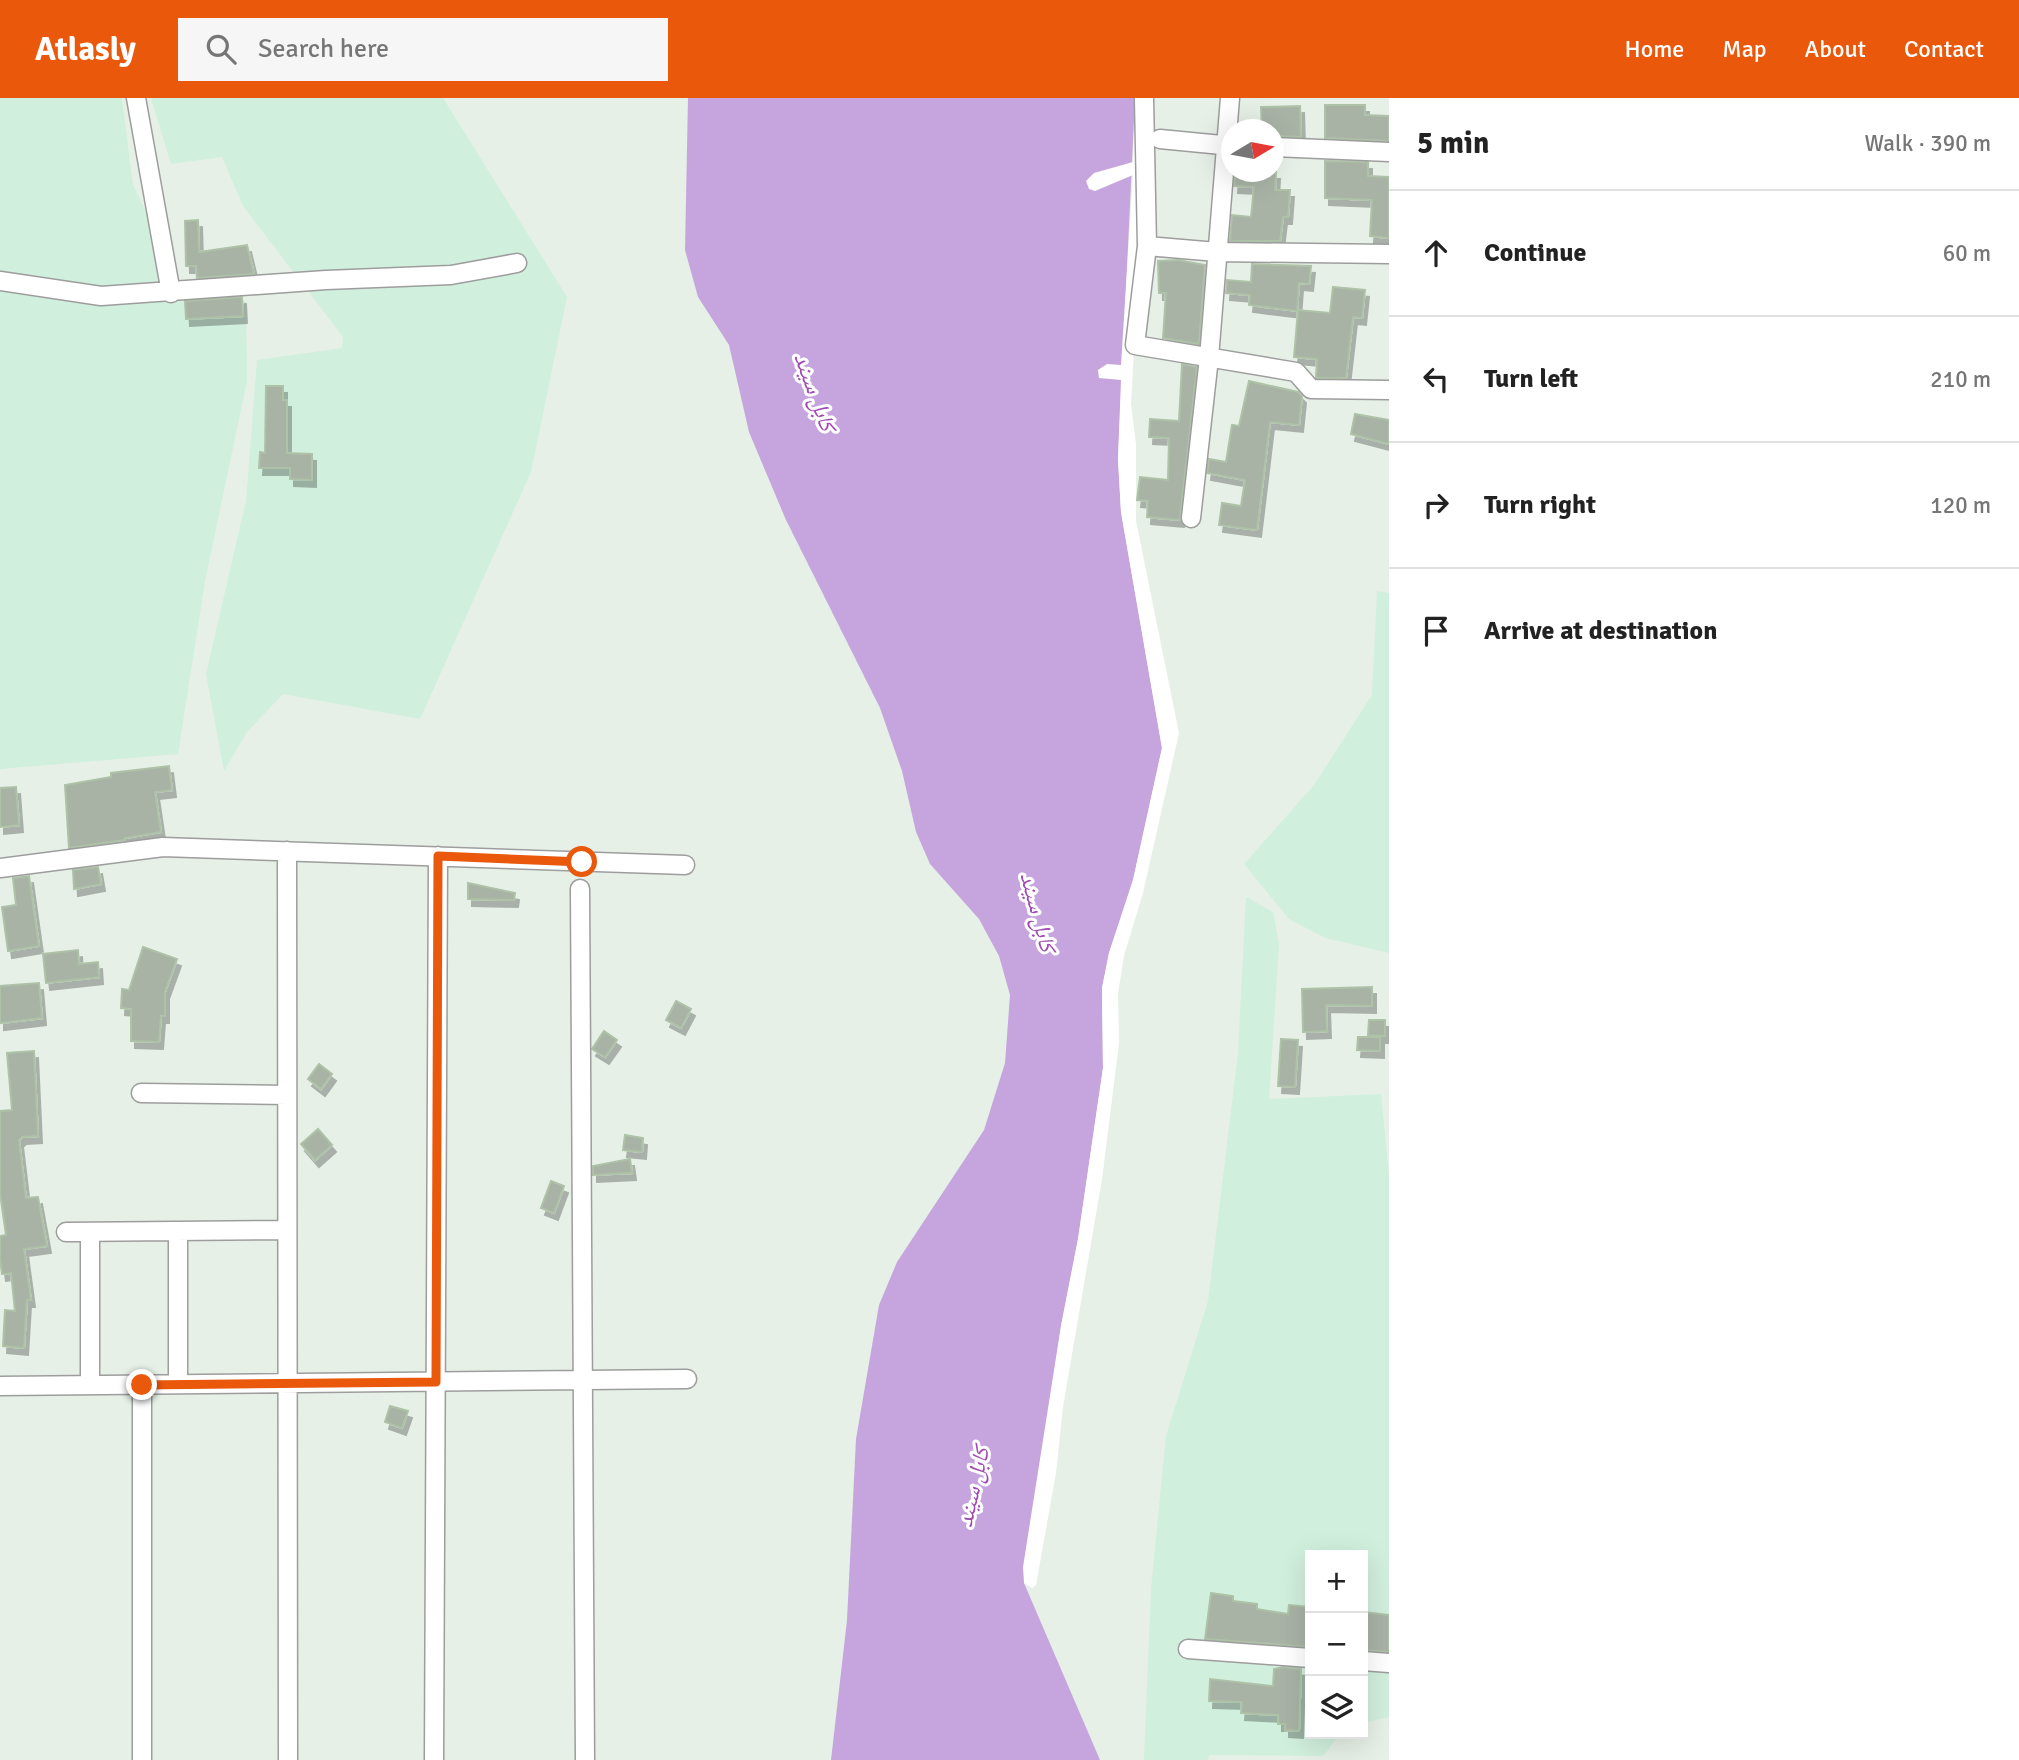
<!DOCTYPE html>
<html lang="en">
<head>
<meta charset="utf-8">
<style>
  :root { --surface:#fff; --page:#f6f6f6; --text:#222; --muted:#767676; --line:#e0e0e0; --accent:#ea580c }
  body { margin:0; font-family:Signika,"Noto Naskh Arabic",sans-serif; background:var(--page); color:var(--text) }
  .controls { position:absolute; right:21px; bottom:21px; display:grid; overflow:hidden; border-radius:0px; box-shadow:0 7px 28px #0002 }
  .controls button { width:63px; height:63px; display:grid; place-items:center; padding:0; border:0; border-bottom:2px solid var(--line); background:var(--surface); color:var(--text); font:35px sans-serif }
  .compass { position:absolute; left:1221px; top:21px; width:63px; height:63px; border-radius:50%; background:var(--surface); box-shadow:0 7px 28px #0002; rotate:80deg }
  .stop { position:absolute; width:21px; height:21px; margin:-16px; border:5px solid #ea580c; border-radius:50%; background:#fff }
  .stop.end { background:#ea580c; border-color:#fff; box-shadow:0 2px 7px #0008 }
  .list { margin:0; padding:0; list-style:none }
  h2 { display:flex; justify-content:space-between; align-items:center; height:91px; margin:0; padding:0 28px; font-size:30px }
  h2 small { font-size:23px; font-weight:400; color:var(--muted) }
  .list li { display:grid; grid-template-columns:46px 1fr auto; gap:21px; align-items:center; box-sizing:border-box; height:126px; padding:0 28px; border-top:2px solid var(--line) }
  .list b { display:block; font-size:26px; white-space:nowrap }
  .list em { font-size:23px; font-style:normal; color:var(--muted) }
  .icon { flex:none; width:38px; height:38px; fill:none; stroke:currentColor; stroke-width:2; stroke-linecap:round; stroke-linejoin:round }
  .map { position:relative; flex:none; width:1389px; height:1662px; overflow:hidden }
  header { display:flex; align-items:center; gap:42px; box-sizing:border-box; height:98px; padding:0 35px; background:var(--accent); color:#fff }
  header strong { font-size:33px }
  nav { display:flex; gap:38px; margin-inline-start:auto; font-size:24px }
  .search { width:490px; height:63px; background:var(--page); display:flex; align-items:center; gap:18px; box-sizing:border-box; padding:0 24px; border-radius:0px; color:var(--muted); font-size:26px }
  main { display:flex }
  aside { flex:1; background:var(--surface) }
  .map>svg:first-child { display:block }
</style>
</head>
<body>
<header>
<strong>Atlasly</strong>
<div class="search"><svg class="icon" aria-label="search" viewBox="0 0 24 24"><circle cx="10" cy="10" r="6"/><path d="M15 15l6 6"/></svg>Search here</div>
<nav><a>Home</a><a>Map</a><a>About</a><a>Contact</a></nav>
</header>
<main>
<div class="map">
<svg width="1389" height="1662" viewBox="0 0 1389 1662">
  <defs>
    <filter id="shadow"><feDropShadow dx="4" dy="7" stdDeviation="0" flood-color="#0004"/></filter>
  </defs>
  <rect width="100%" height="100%" fill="#e6f0e6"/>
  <path fill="#d1efdd" d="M0,0h122l11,87 51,106 62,10 1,80 -42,200 -27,173 -178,15z
    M151,0h292l124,199 -36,175 -111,247 -137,-25 -36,38 -23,39 -18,-97 40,-173 11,-141 85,-12 1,-11 -100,-131 -21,-49 -51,7z
    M1377,493l12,2v360l-64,-15 -36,-19 -45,-55 70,-79 58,-90z
    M1246,799l27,15 6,32 -10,155 112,-5 8,82v541l-26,6v-168h-53v179h30l-17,22 -114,-1 -1,5h-64l7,-171 15,-153 42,-135 30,-248z"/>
  <path fill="#c6a5df" d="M688,0h447l-17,361 3,53 41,236 -29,132 -24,73 -7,35 1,80 -25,171 -17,87 -37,257 76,177h-269l16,-140 9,-181 23,-134 18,-43 87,-132 21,-67 5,-68 -11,-39 -20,-37 -49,-55 -14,-32 -14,-61 -22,-63 -94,-188 -37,-88 -20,-87 -31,-48 -13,-47z"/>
  <path fill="#fff" d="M1135,0h7l-2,139 -9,167 5,40v77l43,212 -36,160 -19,63 -6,37 1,50 -17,136 -39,228 -7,66 -20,112 -4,3 -8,-5 -1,-16 38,-241 17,-87 25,-171 -1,-80 7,-35 24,-73 29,-132 -41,-236 -3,-53 3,-79 -22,-2 -1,-8 9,-6 14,1 12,-190 -38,16 -6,-2 -3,-8 8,-8 39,-11z"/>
  <path fill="#a8b2a5" stroke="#aec2a8" stroke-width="2" filter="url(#shadow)" d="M1325,7h40v10l24,1v25l-64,-3z
    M1300,8l1,31 -28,-1v-6h-11l-1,-23z
    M1325,63l43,1v14l21,1v61l-19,-2 2,-36 -47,-2z
    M1235,74h41l-1,18h15l-2,27h-5l-3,24h-50l2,-26 19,2 3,-30 -20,-1z
    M198,122l1,32 48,-7 7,29 -57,4 -1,-12h-10l-1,-45z
    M1178,162l27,5 -6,79 -36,-6 3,-45h-7l-1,-32z
    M1252,166l59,2 -2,18 -10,-1 -2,28 -48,-6 1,-10 -24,-2 1,-13 24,2z
    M1333,189l32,3 -3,28 -9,-1 -7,61h-30l1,-19 -23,-2 4,-47 32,3z
    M242,199l1,19 -57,3 -1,-18z
    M1182,266l15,3 -17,153 -33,-3 1,-16 -11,-1 3,-23 28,3 1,-42 -20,-1 1,-18 29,2z
    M1249,283l49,11 4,4 -3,29 -29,-3 -13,108 -38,-5 3,-22 19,3 4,-26 -38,-7 2,-14 17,3 6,-37 7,1z
    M266,288h17v14h4v53l25,1v26l-22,-1v-11h-31l1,-16 5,1z
    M1355,316l34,6v24l-38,-10z
    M169,668l3,24 -17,2 6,40 -36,6v2l-56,8 -4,-63 46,-8v-4z
    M16,689l3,38 -19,2v-39z
    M98,769l3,17 -27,5 -1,-19z
    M29,778l10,70 -31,5 -6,-44 14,-2 -3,-27z
    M468,785l47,10 -1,7 -46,-1z
    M143,849l34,12 -12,33v24h-4l-2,26 -28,-1v-32l-10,-1 1,-19 7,1z
    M78,852l1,14 19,-2 1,15 -53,6 -3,-29z
    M39,885l3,35 -42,5v-37z
    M1372,889v19l-46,-1 1,26 -24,1 -1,-43z
    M676,903l15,8 -10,19 -15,-8z
    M1369,922h16v16l-17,-1z
    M604,933l13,9 -12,17 -13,-8z
    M1358,939h22v14l-23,-1z
    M1281,941l17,1 -3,47 -17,-1z
    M34,953l4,85 -16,1 -3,3 7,58 12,-1 9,49 -23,3 7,51h-4l-3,48 -21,-2 2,-36 10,1 -4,-38 -9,1 -2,-15v-23l6,-1 -6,-42v-82l12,-1 -5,-57z
    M319,966l13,10 -11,15 -13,-10z
    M318,1031l14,16 -17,15 -14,-16z
    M625,1037l18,3 -1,14 -19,-2z
    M630,1061l2,14 -39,2v-9z
    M551,1083l13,5 -10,27 -13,-5z
    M390,1308l18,5 -6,17 -17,-6z
    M1211,1495l22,3v5l24,3v5l31,5 1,-9 21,2v40l-105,-8z
    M1363,1514l26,3v37l-26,-2z
    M1283,1569l18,2 -2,62 -14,-1v-6h-7v-9l-37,-2 1,-11 -33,-1 1,-22 63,7 1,-17z"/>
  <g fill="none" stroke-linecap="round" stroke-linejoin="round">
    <g stroke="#9d9d9d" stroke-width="21">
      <path id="street" d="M136,0l35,195
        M1144,1l3,147 -12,99 161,27 15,17 78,1
        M1160,41l72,7
        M1274,49l115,5
        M1147,148l70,6 172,2
        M0,183l101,15 225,-16 125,-5 66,-12
        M1191,420l18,-160 21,-260
        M287,753l1,909
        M0,770l163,-21 522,18
        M580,791l5,871
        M141,995l146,2
        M66,1134l221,-2
        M90,1134v153
        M178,1286v-153
        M142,1287v375
        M0,1288l687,-7
        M1188,1551l122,9
        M1363,1563l26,2
        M434,1662l4,-904"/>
    </g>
    <use href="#street" stroke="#fff" stroke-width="18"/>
  </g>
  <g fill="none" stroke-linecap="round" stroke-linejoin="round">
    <path stroke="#ea580c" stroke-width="9" d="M142,1287l294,-3 2,-526 144,6"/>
  </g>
  <g text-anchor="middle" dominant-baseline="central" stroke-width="6" stroke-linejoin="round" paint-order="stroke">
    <g font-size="23" font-style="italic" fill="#a149b2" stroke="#fff">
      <text transform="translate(815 294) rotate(70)">کابل سيند</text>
      <text transform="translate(1038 814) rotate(75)">کابل سيند</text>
      <text transform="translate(973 1389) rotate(-77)">کابل سيند</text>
    </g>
  </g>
</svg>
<div class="controls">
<button>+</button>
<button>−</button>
<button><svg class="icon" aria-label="layers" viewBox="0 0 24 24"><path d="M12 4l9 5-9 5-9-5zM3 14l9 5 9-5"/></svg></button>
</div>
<svg class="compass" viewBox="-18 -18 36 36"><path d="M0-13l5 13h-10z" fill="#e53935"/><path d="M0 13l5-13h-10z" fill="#767676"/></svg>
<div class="stop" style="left:582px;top:764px"></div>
<div class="stop end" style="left:142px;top:1287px"></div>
</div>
<aside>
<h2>5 min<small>Walk · 390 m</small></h2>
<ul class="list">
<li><svg class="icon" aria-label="ahead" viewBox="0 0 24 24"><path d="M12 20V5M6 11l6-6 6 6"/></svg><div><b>Continue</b></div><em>60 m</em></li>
<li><svg class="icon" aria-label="left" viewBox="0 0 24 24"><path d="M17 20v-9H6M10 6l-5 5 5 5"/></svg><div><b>Turn left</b></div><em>210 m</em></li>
<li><svg class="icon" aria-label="right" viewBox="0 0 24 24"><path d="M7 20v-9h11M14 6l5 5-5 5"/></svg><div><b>Turn right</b></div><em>120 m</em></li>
<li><svg class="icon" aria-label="arrive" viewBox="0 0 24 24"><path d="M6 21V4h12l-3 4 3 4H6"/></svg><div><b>Arrive at destination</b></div></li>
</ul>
</aside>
</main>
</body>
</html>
